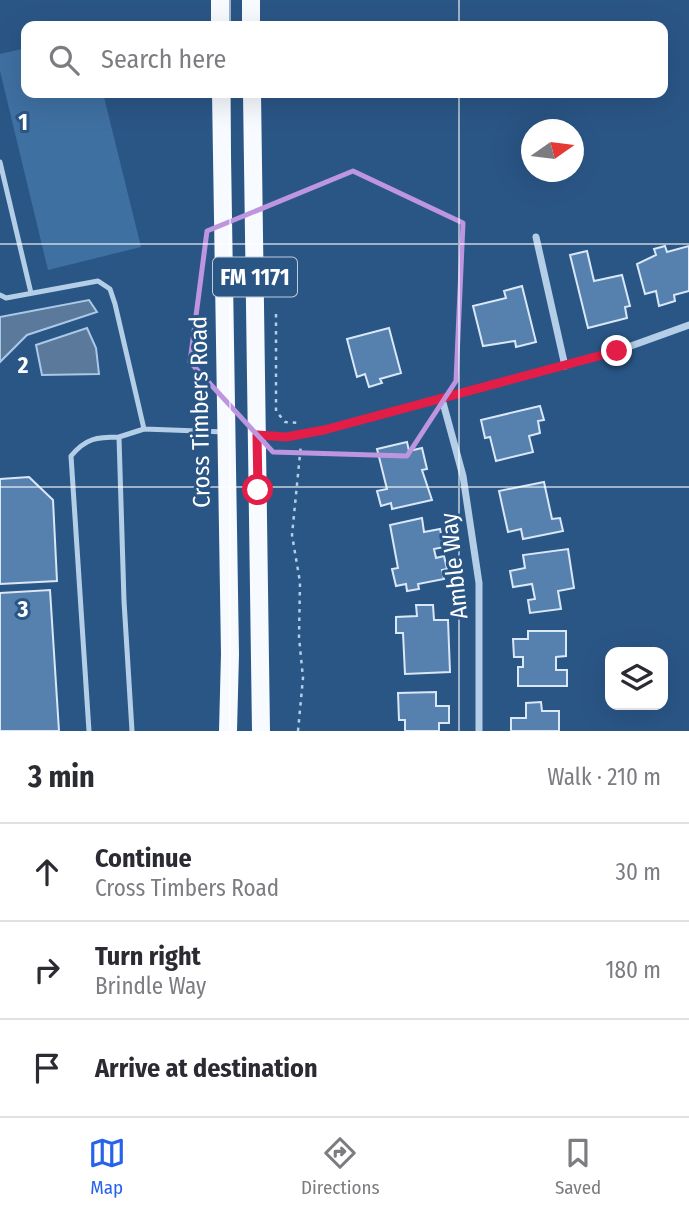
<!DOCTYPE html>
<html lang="en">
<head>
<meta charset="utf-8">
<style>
  :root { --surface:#fff; --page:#f7f7f7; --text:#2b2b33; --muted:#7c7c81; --line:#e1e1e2; --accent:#2563eb }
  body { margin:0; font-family:"Fira Sans Condensed",sans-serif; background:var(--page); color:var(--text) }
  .controls { position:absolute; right:21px; bottom:21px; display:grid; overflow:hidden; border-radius:14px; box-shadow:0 7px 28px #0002 }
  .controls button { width:63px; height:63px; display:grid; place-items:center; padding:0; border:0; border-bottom:2px solid var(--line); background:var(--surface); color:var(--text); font:35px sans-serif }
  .compass { position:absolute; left:521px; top:119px; width:63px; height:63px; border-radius:50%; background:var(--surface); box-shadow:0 7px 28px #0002; rotate:76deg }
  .stop { position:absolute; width:21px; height:21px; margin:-16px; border:5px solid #e11d48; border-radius:50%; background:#fff }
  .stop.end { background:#e11d48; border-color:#fff; box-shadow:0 2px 7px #0008 }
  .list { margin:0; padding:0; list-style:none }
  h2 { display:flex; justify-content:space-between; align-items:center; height:91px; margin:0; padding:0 28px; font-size:30px }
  h2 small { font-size:23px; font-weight:400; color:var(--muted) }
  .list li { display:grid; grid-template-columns:46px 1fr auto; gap:21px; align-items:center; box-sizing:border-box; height:98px; padding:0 28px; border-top:2px solid var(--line) }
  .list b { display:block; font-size:26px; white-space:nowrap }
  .list p { margin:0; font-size:23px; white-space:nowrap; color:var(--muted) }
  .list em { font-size:23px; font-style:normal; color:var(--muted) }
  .icon { flex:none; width:38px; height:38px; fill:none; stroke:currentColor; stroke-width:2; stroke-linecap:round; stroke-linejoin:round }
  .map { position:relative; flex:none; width:689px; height:731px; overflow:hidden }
  .search { position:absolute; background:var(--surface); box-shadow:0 7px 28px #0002; left:21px; right:21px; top:21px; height:77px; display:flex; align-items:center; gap:18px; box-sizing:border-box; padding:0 24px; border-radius:14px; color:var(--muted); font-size:26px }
  .sheet { height:385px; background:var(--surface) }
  nav { display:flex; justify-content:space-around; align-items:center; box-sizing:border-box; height:98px; border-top:2px solid var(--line); background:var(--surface); font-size:19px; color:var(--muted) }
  nav a { display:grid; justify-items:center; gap:4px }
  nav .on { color:var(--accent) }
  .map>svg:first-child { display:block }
</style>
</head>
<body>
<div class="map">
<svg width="689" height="731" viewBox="0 0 689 731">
  <rect width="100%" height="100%" fill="#2a5686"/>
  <path fill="#3f70a2" d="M26,48v45h77l38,154 -93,23 -48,-199v-17z"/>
  <path fill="#5b799a" stroke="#aac9e7" stroke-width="2" d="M89,300l8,12 -70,23 -27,27v-45z
    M87,328l9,20 3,26 -57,1 -6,-30z"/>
  <path fill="#5681af" stroke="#d9e7f6" stroke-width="2" d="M665,246l2,6 22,-6v45l-15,4 1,6 -16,5 -3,-15 -11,3 -8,-30 19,-9 -2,-6z
    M587,251l7,30 28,-6 8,31 -5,1 2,11 -39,10 -18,-73z
    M522,286l14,56 -20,5 -1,-6 -32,5 -10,-40 33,-8 -2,-7z
    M389,328l12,45 -21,6 2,4 -13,4 -4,-13 -8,3 -10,-38z
    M540,406l4,14 -6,1 2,12 -11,3 4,16 -37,9 -6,-24 -5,1 -4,-18z
    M407,442l2,9 13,-3 5,21 -5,1 10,30 -40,9 -1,-6 -10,3 -4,-15 10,-2 -10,-40z
    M29,477l24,23 4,81 -57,3v-105z
    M544,482l8,37 8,-1 3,13 -40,8 -2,-10 -13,3 -9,-41z
    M422,518l2,14 16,-3 4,18 -10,2 2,9 8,-2 3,13 -5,1 2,9 -26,5 1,5 -12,2 -1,-7 -10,2 -4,-17 6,-1 -8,-43z
    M568,549l6,39 -16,3 3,18 -31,4 -2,-13 7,-1 -3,-15 -19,3 -3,-16 15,-3 -2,-13z
    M50,590l9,141h-59v-138z
    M416,605h17l1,15h14l2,52 -45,2 -2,-41h-7v-16l21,-1z
    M528,631h38v25l-10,1v13h11v16h-49v-19h5v-10h-9l-1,-18h15z
    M436,692v14h13v17h-10v8h-34v-11h-6l-1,-27z
    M541,702l1,9h17v20h-48v-13h15v-15z"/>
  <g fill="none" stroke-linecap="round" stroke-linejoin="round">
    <path stroke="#b5cee7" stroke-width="2.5" stroke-dasharray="3.5 5" stroke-linecap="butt" d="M276,314v97l9,11 13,1
      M298,731l5,-53 -4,-41 1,-55 -8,-47 9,-91"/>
    <path stroke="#b5cee7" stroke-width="5" d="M0,162l31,131
      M0,295l6,3 92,-17 12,8 5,15 29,125 81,3
      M119,437l25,-8
      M89,731l-18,-275c15,-18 26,-19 48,-19l5,164 8,130"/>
    <path stroke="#b5cee7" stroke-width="7" d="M536,237l29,129
      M442,399l21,77 16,107v148
      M257,435l29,2 38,-7 293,-79 72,-26"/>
    <path stroke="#f7fafe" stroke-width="18" d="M220,0v26
      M251,0v26
      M221,93l9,561 -2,77
      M252,93l9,638"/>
  </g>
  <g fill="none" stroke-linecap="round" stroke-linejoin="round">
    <path stroke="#e11d48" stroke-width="9" d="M258,490l-1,-55 29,2 38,-7 293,-79"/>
  </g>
  <path fill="none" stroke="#bd96df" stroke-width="5" stroke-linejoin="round" d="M353,171l110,52 -7,158 -49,75 -134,-4 -83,-90 17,-131z"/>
  <path fill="none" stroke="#fff" stroke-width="2" stroke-opacity="0.55" d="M230,0v26M459,0v26M230,93v638M459,93v638M0,244h689M0,487h689"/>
  <g text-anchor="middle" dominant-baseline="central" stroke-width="6" stroke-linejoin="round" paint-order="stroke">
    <rect fill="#2a5686" stroke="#bfccdb" stroke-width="2" x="213" y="257.5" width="84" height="39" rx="5"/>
    <g font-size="23" font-weight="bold" fill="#fff">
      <text x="255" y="277">FM 1171</text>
    </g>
    <g font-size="24" fill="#fff" stroke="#2a5686">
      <text transform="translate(200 412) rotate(-91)">Cross Timbers Road</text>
      <text transform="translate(454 566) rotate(-96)">Amble Way</text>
    </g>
  </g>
  <g font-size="23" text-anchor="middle" font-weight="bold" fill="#fff" stroke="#2a5686" stroke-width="6" stroke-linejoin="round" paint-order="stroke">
    <text x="23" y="130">1</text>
    <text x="23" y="373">2</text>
    <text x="23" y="617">3</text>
  </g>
</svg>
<div class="controls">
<button><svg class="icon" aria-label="layers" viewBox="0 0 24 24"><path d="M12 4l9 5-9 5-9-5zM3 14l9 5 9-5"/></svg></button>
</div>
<svg class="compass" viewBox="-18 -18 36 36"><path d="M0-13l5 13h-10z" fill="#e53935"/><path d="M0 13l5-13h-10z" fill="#7c7c81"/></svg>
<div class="stop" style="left:258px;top:490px"></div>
<div class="stop end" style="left:617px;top:351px"></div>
<div class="search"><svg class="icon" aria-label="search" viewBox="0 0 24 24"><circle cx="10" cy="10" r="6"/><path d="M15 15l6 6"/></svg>Search here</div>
</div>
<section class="sheet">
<h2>3 min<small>Walk · 210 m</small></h2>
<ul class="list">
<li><svg class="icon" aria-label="ahead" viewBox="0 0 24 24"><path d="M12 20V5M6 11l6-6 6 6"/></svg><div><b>Continue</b><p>Cross Timbers Road</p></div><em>30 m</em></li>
<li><svg class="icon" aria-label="right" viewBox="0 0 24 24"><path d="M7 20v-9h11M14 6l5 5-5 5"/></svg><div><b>Turn right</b><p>Brindle Way</p></div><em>180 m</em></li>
<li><svg class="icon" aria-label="arrive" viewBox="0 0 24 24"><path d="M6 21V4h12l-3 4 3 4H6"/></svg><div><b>Arrive at destination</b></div></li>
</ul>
</section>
<nav>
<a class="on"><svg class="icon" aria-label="map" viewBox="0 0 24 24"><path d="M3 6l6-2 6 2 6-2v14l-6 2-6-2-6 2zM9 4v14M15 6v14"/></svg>Map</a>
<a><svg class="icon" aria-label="directions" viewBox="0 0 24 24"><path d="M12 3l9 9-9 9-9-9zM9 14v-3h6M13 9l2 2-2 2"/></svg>Directions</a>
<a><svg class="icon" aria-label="saved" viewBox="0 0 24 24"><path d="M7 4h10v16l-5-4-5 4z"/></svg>Saved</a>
</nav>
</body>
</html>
